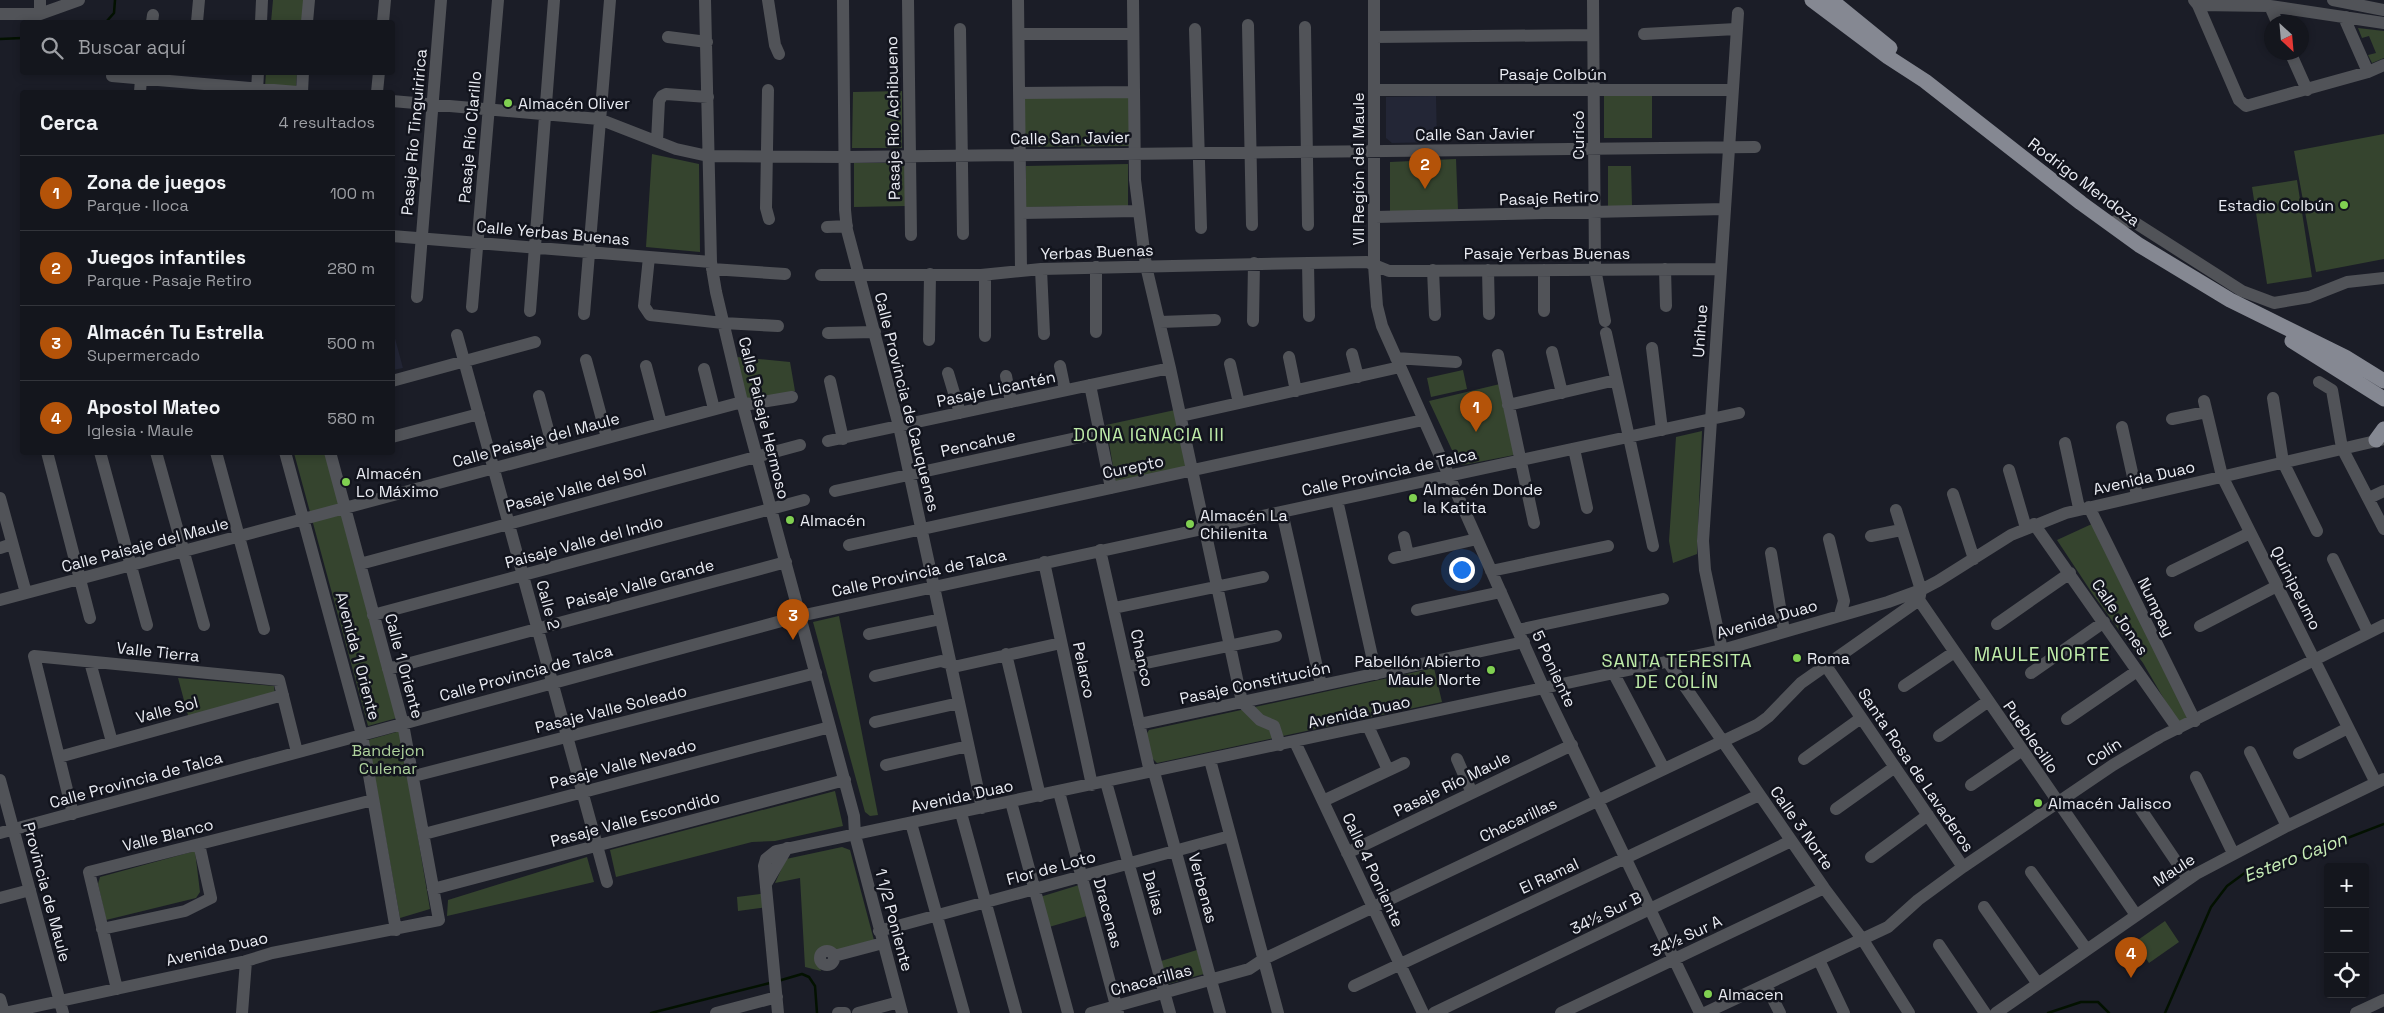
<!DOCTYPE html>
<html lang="es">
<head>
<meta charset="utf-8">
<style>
  :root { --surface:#14161d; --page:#1d1f26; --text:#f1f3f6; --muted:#9d9fa4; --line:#33353b; --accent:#b45309 }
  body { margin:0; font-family:"Space Grotesk",sans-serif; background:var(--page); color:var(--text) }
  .controls { position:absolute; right:15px; bottom:15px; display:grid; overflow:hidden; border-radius:5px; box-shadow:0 2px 8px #0003 }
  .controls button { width:45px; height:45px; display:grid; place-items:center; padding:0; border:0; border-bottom:1px solid var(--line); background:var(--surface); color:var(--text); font:25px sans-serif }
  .compass { position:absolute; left:2264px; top:15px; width:45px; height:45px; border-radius:50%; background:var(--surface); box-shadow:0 2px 8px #0003; rotate:154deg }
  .you { position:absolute; left:1461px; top:569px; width:18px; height:18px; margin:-12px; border:4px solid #fff; border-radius:50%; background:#1a73e8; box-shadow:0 0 0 8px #1a73e833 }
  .badge { display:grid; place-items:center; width:32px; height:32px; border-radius:50%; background:var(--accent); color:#fff; font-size:16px; font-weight:700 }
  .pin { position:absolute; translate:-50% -41px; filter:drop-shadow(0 1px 2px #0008) }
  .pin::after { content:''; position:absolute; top:26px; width:18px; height:15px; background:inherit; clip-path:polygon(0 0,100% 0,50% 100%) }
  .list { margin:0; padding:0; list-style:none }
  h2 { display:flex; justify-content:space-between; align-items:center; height:65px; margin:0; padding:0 20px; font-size:21px }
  h2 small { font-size:16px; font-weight:400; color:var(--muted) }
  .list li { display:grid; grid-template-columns:32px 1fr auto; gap:15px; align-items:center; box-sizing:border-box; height:75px; padding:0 20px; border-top:1px solid var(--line) }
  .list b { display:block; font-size:19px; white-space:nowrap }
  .list p { margin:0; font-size:16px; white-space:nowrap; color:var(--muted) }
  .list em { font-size:16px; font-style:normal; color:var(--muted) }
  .icon { flex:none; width:28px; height:28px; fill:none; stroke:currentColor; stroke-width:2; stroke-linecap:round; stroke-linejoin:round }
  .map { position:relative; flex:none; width:2384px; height:1013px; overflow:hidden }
  .search { position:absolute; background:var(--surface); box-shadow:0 2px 8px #0003; left:20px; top:20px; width:375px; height:55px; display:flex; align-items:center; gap:12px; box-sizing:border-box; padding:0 18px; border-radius:5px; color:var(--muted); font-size:19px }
  .panel { position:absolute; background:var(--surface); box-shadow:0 2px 8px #0003; left:20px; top:90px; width:375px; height:365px; border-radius:5px }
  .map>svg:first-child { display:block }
</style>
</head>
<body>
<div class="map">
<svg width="2384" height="1013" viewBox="0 0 2384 1013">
  <rect width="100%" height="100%" fill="#1b1d27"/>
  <path fill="#232636" d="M1436,96l1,46 -45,1 -6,-5v-41z
    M393,331l10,37 -10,2h-1z"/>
  <path fill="#35442e" d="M273,0h31l-2,22h-31z
    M2358,28l26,3v27l-12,5 -4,-8 8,-2 -7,-17 -7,2z
    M266,73h31l-1,15 -31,-2z
    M902,91v57h-50l1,-56z
    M1604,95h48v43h-48z
    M1129,96l1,50 -106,1 -1,-49z
    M2384,134v125l-68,13 -22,-121z
    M652,154l47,10 1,88 -54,-5z
    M1456,159l2,51 -68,2v-50z
    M854,163h51v43l-51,1z
    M1128,164v42l-103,1 1,-41z
    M1608,166h23l1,40h-24z
    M2297,180l15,97 -45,7 -15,-97z
    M737,357l53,5 5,29 -48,10z
    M1463,370l4,19 -36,8 -4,-19z
    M1500,384l14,71 -51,10 -5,-2 -29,-62z
    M1175,410l12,59 -71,15 -10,-59z
    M1702,431l-5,123 -24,9 -4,-22 7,-104z
    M294,453h31l72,265 -29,8z
    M2094,523l95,195 -11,5 -35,-60 -51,-70 -35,-53z
    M839,616l39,199 -8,1 -5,-4 -52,-190z
    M1434,668l8,34 -285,61 -6,-6 -5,-22 3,-5z
    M178,678l96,8 1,9 -86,24z
    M400,731l30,178 -30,9 -32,-178z
    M835,791l8,35 -68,15 -23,1 -136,35 -6,-27z
    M842,847l8,3 25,94 -41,10 -5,-3c-12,3 -12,10 -8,20l-16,-4 -5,-89 -25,5 11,-24z
    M195,851l5,41 -4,6 -90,22 -8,-36 2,-7z
    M587,857l7,25 -147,34 1,-16z
    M1079,885l8,31 -38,11 -9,-30z
    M767,893v14l-29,4 -1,-14z
    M2165,921l14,21 -30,21 -14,-21z
    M1197,950l7,24 -36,10 -7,-23z"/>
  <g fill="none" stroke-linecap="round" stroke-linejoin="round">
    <path stroke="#031100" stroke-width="2.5" d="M106,22l8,-9 1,-13
      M0,39l22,-1
      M778,981l24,-7 7,3 6,9 2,27
      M651,1013l119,-30
      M2048,1013l33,-11h17l11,11
      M2165,1013l46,-106 16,-21 19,-14 65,-20 73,-28"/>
    <path stroke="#515358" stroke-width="12" d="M705,0l6,262 5,30 26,110 112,414 1,19 47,178
      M768,0l7,45 4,9
      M843,0l2,210 2,20 52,196 83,382
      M908,0l3,235
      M1018,0l3,271
      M1133,0l2,180 11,86 24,102 72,334 18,18 14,6 6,19
      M1374,0v265l3,41 5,20 162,363 156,324
      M1593,0l2,269 10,52
      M2194,0l4,5 41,95 7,6 122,-34 16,-7
      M2333,0l51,10
      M2198,5l72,1 114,17
      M2270,6l7,16
      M0,14h40l39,-14
      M40,14v-14
      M2346,17v5l22,50
      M152,22l1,-7
      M197,22l2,-22
      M261,22l1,-22
      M307,22l2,-22
      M383,22l2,-22
      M1248,25l4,200
      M1305,27l3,198
      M960,29l3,205
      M1195,29l6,199
      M1019,34h114
      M1644,34l92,-5
      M668,37l39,5
      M1374,37l219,-2
      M2290,52l17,38
      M112,76l185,16
      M768,90l-2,118 3,11
      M1374,90h358
      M140,92l1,-13
      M257,92l1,-20
      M302,92l1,-20
      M377,92l2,-20
      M1019,93l115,-1
      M392,101l207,18 77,30 32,7 138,1 909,-10
      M657,141l2,-40 3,-5 4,-2 42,3
      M1021,213l117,-2
      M1375,217l350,-8
      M2109,224l7,-3 18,1 108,69 32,12 35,-6 38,-15 37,-4
      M827,227l20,-1
      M392,236l319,26
      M649,257l-5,49 6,9 73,8 55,3
      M1308,263l1,53
      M1096,267v65
      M712,269l73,5
      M1041,269l3,65
      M1665,269l1,37
      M1433,270l2,45
      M1488,270l1,44
      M821,275h160l60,-6 267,-6 59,-1 22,9 331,-2
      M985,275v61
      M417,297l24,-297
      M472,307l26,-307
      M530,311l24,-311
      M1544,311v-41
      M584,314l26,-314
      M1253,321l1,-58
      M1160,322l55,-2
      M828,333l47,-1
      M1606,333l47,213
      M457,335l150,547
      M929,340l1,-66
      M1652,348l10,82
      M1552,352l10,41
      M1352,354l6,23
      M1498,355l36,168
      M1289,357l7,34
      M1396,358l60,4
      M586,360l21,78
      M1230,364l9,39
      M646,366l15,57
      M1060,366l5,24
      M704,369l10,40
      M948,373l12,40
      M1006,376l5,26
      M392,381l143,-39
      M830,381l13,58
      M2319,382l13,8 10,58 42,81
      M1090,385l21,103
      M539,396l15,56
      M2273,398l10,64 34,69
      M2204,401l18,75 154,307
      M1508,405l108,-25
      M1181,416l219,-49
      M2172,419l34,-7
      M2122,427l15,68
      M392,437l87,-23
      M828,441l342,-73
      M2065,443l14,65
      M1574,449l13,59
      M47,452l43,166
      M100,452l47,173
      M156,452l48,173
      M216,452l48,177
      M285,452l77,283 34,195
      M2009,470l17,58
      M835,491l264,-58
      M1953,494l21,65
      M0,498l26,95
      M2369,498l15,-7
      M1337,500l39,174
      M2089,507l106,214
      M1282,512l39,173
      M2034,524l144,205
      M1871,536l30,-6
      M1404,537l4,18
      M1829,539l15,62 -4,14
      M849,545l574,-125
      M0,548l12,-4
      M1100,550l50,222
      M1771,553l13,78
      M1394,558l83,-19
      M2333,559l35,73
      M1044,562l48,223
      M360,564l440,-119
      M1491,571l117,-25
      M2172,571l78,-38
      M0,600l742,-198 8,2 42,-7
      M1919,600l217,315
      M1114,608l149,-31
      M1417,610l84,-18
      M373,615l431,-115
      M1997,624l73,-51
      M2200,626l77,-40
      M1518,630l145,-31
      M869,634l72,-15
      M1722,650l-17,-80 -2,-29 35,-528
      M1006,654l34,142
      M90,662l22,80
      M1668,662l156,226 39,52 46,73
      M1826,666l137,201
      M1127,667l149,-31
      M388,669l398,-107
      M2031,673l73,-51
      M1614,674l50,95
      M875,676l66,-15 17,5 103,-23
      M1904,686l49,-33
      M2067,719l70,-48
      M875,722l84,-19
      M1139,724l385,-82
      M1368,726l20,44
      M1939,736l48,-34
      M1295,742l128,271
      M2250,752l37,74
      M2299,753l49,-25
      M59,757l224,-62
      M1457,759l15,34
      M1804,759l57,-41
      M1210,760l68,253
      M886,765l82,-19
      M1154,772l66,241
      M414,776l402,-103
      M2196,777l37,76
      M0,780l63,233
      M1106,782l64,231
      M1971,785l50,-34
      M1059,792l59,221
      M1323,801l81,-38
      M1011,802l57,211
      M2140,808l48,71
      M1836,809l59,-42
      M961,813l55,200
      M73,814l-39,-158 245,24 18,72
      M911,823l53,190
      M0,833l800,-217 939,-203
      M424,834l406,-107
      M1347,853l225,-108
      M1871,857l57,-42
      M2031,872l56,78
      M766,884l21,-36
      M433,889l412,-109
      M0,898l30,-8
      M1984,907l54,77
      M102,929l83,-18 26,-13 -12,-54
      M879,931l351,-95
      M1939,945l46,68
      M820 958a7 7 0 1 1 14 0a7 7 0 1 1-14 0Z
      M834,956l49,-13
      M1819,960l25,53
      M1766,985l14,28
      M1354,986l405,-191
      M117,989l-28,-117 284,-72
      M0,999l4,14
      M4,1013l242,-52 26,-8 167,-33 -36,-196 -73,-272
      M242,1013l4,-52
      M716,1013l61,-16
      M778,1013l-14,-147 2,-7 10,-8 946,-201 166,-48 33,-12 17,-9 73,-46 55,-22 318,-74
      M838,1013h7
      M858,1013l41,-11
      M1091,1013l158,-44 15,-10 493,-234 11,-8 33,-34 118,-83 2,-10 -25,-80
      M1434,1013l357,-172
      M1561,1013l263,-125
      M1705,1013l183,-86 30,-27 45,-33 150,-102 47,-28 224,-112
      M1996,1013l200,-139 91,-48 97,-47
      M2356,1013l28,-13"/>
    <path stroke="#858892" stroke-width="15" d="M1812,0l76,57 37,24 156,122 58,42 91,55 115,57 39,24
      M1831,0l59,48
      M2292,341l92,58
      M2376,440l8,-11"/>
  </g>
  <g fill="#80d051" stroke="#12141d" stroke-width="2">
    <circle cx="508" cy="103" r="5"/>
    <circle cx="2344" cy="205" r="5"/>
    <circle cx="346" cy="482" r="5"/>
    <circle cx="1413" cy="498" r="5"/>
    <circle cx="790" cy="520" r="5"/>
    <circle cx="1190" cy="524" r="5"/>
    <circle cx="1797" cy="658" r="5"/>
    <circle cx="1491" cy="670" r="5"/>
    <circle cx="2038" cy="803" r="5"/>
    <circle cx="1708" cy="994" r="5"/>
  </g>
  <g text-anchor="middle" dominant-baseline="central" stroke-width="5" stroke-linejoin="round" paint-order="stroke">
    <g font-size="16" fill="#eaecf3" stroke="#12141d">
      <text x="1553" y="74">Pasaje Colbún</text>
      <text transform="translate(893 118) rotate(-91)">Pasaje Río Achibueno</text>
      <text transform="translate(414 132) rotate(-85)">Pasaje Río Tinguiririca</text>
      <text transform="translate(1475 134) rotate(-1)">Calle San Javier</text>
      <text transform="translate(1578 135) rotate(-90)">Curicó</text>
      <text transform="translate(470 137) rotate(-85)">Pasaje Río Clarillo</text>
      <text transform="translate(1070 138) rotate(-1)">Calle San Javier</text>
      <text transform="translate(1358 169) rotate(-90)">VII Región del Maule</text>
      <text transform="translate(2084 182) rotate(37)">Rodrigo Mendoza</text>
      <text transform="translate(1549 198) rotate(-2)">Pasaje Retiro</text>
      <text transform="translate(553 233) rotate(5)">Calle Yerbas Buenas</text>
      <text transform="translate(1097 252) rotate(-2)">Yerbas Buenas</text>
      <text x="1547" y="253">Pasaje Yerbas Buenas</text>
      <text transform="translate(1700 331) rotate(-86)">Unihue</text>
      <text transform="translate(996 389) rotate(-12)">Pasaje Licantén</text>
      <text transform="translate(907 402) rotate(76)">Calle Provincia de Cauquenes</text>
      <text transform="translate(764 418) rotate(76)">Calle Paisaje Hermoso</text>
      <text transform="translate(536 440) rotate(-15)">Calle Paisaje del Maule</text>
      <text transform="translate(978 443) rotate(-13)">Pencahue</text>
      <text transform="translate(1133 467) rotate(-12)">Curepto</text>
      <text transform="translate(1389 472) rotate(-12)">Calle Provincia de Talca</text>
      <text transform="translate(2144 478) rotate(-13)">Avenida Duao</text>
      <text transform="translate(576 488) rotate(-15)">Pasaje Valle del Sol</text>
      <text transform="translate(584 542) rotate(-15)">Paisaje Valle del Indio</text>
      <text transform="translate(145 545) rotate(-15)">Calle Paisaje del Maule</text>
      <text transform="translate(919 573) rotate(-12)">Calle Provincia de Talca</text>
      <text transform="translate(640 584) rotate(-15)">Paisaje Valle Grande</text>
      <text transform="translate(2296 588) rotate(63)">Quinipeumo</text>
      <text transform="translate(548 605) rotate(75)">Calle 2</text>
      <text transform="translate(2156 607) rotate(64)">Numpay</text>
      <text transform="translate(2120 617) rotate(56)">Calle Jones</text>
      <text transform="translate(1767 619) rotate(-16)">Avenida Duao</text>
      <text transform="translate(158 652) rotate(6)">Valle Tierra</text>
      <text transform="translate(358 656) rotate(75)">Avenida 1 Oriente</text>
      <text transform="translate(1142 658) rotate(78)">Chanco</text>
      <text transform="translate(404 666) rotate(75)">Calle 1 Oriente</text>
      <text transform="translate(1554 669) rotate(65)">5 Poniente</text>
      <text transform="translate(1084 670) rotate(78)">Pelarco</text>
      <text transform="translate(526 673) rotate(-15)">Calle Provincia de Talca</text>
      <text transform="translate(1255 683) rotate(-12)">Pasaje Constitución</text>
      <text transform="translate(611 709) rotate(-14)">Pasaje Valle Soleado</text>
      <text transform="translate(167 710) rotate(-15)">Valle Sol</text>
      <text transform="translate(1359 712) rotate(-12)">Avenida Duao</text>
      <text transform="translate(2031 737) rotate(55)">Pueblecillo</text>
      <text transform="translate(2104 752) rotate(-33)">Colín</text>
      <text transform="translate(623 764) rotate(-15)">Pasaje Valle Nevado</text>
      <text transform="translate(1916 770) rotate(56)">Santa Rosa de Lavaderos</text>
      <text transform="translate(136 780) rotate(-15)">Calle Provincia de Talca</text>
      <text transform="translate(1452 784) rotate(-26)">Pasaje Río Maule</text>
      <text transform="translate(962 796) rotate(-12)">Avenida Duao</text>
      <text transform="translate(635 819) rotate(-15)">Pasaje Valle Escondido</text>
      <text transform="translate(1518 820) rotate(-25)">Chacarillas</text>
      <text transform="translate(1802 828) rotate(55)">Calle 3 Norte</text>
      <text transform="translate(168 835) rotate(-14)">Valle Blanco</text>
      <text transform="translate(1051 868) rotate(-15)">Flor de Loto</text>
      <text transform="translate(1373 870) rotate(65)">Calle 4 Poniente</text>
      <text transform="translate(2174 870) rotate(-33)">Maule</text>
      <text transform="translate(1549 876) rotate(-25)">El Ramal</text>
      <text transform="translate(1203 888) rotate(75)">Verbenas</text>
      <text transform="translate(47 892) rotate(75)">Provincia de Maule</text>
      <text transform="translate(1154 893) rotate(75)">Dalias</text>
      <text transform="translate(1108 913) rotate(75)">Dracenas</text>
      <text transform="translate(1606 913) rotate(-26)">34½ Sur B</text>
      <text transform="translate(894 920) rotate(75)">1 1/2 Poniente</text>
      <text transform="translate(1686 936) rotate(-25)">34½ Sur A</text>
      <text transform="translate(217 949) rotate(-13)">Avenida Duao</text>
      <text transform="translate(1151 980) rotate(-15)">Chacarillas</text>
    </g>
    <g font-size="16" fill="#eaecf3" stroke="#12141d" text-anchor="start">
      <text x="518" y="103">Almacén Oliver</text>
      <text x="2334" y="205" text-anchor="end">Estadio Colbún</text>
      <text x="356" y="473">Almacén<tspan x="356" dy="18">Lo Máximo</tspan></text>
      <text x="1423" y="489">Almacén Donde<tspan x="1423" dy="18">la Katita</tspan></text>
      <text x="1200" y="515">Almacén La<tspan x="1200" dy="18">Chilenita</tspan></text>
      <text x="800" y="520">Almacén</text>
      <text x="1807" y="658">Roma</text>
      <text x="1481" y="661" text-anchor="end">Pabellón Abierto<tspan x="1481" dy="18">Maule Norte</tspan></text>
      <text x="2048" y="803">Almacén Jalisco</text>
      <text x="1718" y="994">Almacen</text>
    </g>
    <g font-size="16" fill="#aed29c" stroke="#12141d">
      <text x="388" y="750">Bandejon<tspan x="388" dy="18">Culenar</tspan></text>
    </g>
    <g font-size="18" letter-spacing="1" fill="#bfeca9" stroke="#12141d">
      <text x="1149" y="434">DONA IGNACIA III</text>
      <text x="1677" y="660">SANTA TERESITA<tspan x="1677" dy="21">DE COLÍN</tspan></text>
    </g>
    <g font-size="18" font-style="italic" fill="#c9efb8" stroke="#12141d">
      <text transform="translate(2295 857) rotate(-21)">Estero Cajon</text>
    </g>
    <g font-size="19" letter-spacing="1" fill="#bfeca9" stroke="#12141d">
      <text x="2042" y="654">MAULE NORTE</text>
    </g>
  </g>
</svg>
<div class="controls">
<button>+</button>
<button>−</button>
<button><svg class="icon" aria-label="locate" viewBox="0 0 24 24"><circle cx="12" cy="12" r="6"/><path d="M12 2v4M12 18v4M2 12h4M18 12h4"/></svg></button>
</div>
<svg class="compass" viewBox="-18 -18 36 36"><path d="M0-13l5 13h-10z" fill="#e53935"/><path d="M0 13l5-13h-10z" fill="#9d9fa4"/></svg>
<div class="you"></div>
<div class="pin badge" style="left:1476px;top:432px">1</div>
<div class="pin badge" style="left:1425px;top:189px">2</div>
<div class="pin badge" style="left:793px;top:640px">3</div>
<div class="pin badge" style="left:2131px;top:978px">4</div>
<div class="search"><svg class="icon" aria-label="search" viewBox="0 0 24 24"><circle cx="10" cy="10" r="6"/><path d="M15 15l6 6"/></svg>Buscar aquí</div>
<section class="panel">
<h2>Cerca<small>4 resultados</small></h2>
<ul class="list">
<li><span class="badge">1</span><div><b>Zona de juegos</b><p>Parque · Iloca</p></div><em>100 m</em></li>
<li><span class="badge">2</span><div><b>Juegos infantiles</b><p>Parque · Pasaje Retiro</p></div><em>280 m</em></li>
<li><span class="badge">3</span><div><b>Almacén Tu Estrella</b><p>Supermercado</p></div><em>500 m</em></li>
<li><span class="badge">4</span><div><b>Apostol Mateo</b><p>Iglesia · Maule</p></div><em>580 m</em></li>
</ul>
</section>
</div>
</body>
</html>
